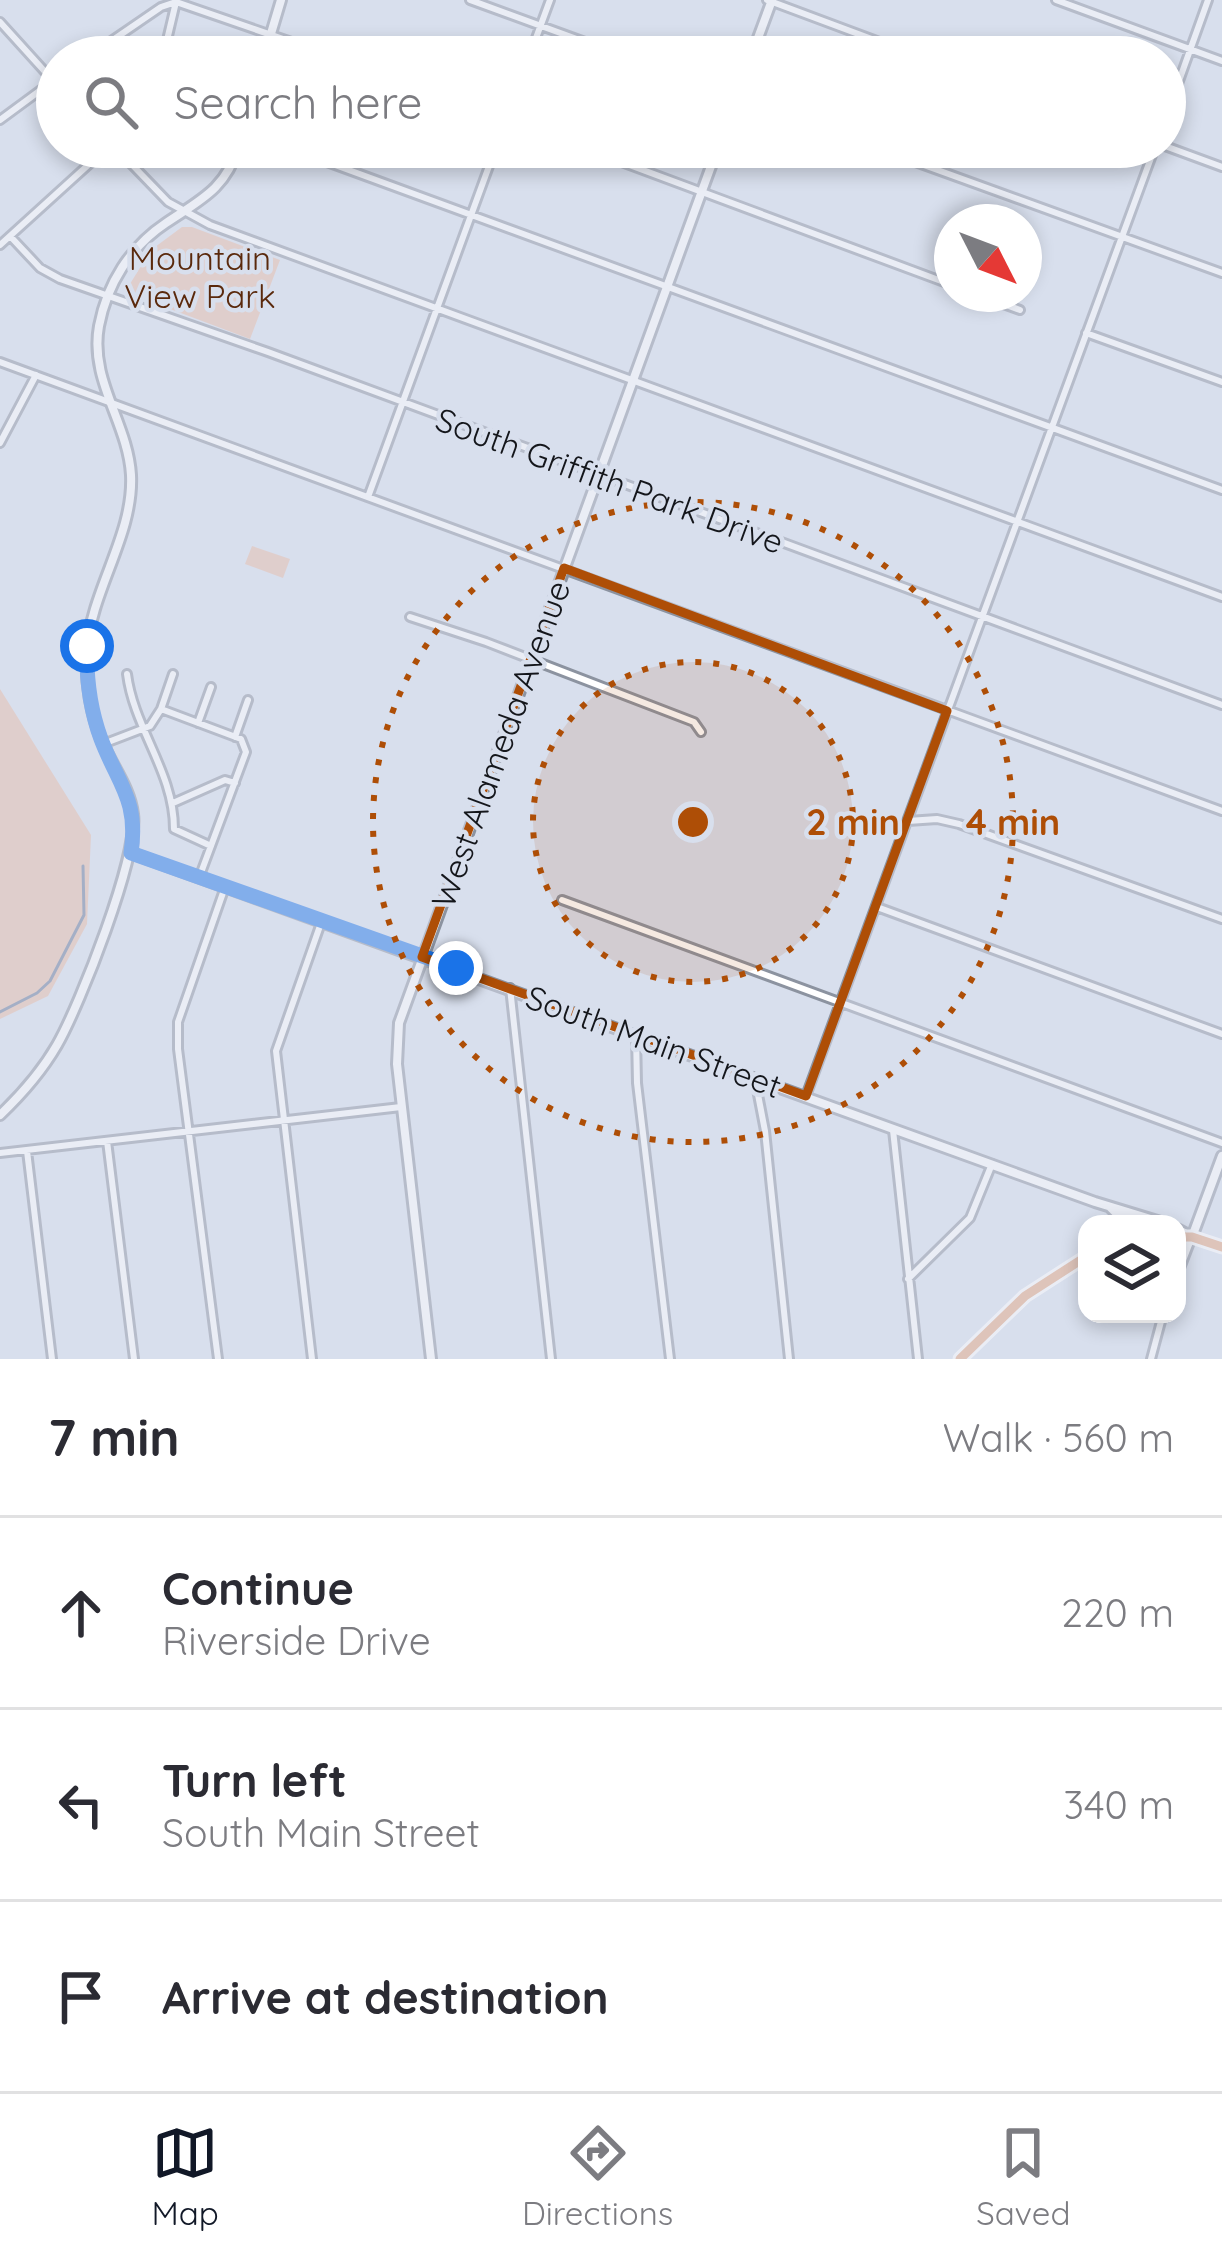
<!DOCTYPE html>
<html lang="en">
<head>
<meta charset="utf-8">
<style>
  :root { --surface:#fff; --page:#f2f2f3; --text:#2b2b33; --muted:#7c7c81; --line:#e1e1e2; --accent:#111827 }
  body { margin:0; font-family:Quicksand,sans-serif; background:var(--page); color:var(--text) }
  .controls { position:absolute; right:36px; bottom:36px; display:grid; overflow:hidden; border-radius:24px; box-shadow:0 6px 18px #0003 }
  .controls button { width:108px; height:108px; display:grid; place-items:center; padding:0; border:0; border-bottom:3px solid var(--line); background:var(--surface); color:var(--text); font:60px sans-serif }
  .compass { position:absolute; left:934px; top:204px; width:108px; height:108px; border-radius:50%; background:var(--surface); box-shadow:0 6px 18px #0003; rotate:132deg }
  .stop { position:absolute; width:36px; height:36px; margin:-27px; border:9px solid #1a73e8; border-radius:50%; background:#fff }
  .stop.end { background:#1a73e8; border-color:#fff; box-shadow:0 3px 12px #0008 }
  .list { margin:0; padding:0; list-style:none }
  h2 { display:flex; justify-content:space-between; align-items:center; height:156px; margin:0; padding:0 48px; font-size:51px }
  h2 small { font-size:39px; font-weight:400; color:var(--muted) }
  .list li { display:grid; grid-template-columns:78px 1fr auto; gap:36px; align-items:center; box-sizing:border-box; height:192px; padding:0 48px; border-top:3px solid var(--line) }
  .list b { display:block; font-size:45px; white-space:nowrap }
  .list p { margin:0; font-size:39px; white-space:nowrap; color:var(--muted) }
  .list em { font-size:39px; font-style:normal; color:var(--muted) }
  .icon { flex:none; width:66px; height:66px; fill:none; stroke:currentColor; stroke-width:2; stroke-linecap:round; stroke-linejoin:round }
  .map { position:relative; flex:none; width:1222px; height:1359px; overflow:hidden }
  .search { position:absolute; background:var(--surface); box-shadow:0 6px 18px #0003; left:36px; right:36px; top:36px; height:132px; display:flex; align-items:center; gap:30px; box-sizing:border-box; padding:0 42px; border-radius:66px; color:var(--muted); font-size:45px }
  .sheet { height:732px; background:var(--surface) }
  nav { display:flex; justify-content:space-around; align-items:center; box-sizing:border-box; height:168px; border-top:3px solid var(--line); background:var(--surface); font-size:33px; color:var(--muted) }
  nav a { display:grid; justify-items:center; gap:6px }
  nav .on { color:var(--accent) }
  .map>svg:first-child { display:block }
</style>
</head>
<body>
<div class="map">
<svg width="1222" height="1359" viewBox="0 0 1222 1359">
  <rect width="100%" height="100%" fill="#d8dfed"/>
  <path fill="#e7bba5" d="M182,227h10l88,33 -30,79 -125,-47 26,-42z
    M252,546l38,13 -7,19 -38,-14z
    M0,689l91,146 -4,89 -39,72 -48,23z"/>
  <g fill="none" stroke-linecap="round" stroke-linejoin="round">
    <path stroke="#657798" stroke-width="3" d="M0,1012l37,-19 13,-12 34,-66 -1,-49"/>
    <g stroke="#8c93a0" stroke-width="12">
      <path id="minor" d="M470,0l156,57
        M767,0l153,57
        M1056,0l166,61
        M176,2l159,55
        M0,22l57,63
        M88,57l73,-50 15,-5
        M163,57l13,-55
        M529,57l21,-57
        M0,120l57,-42
        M1165,120l43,-120
        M1165,146l57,21
        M115,147l53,55 42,23 1012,372
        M286,147l936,343
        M581,147l371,138
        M874,147l348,126
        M10,236l30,32 20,11 208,73 954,353
        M0,245l108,-98
        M976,294l44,16
        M1086,333l136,49
        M0,362l1222,449
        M0,443l36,-68
        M368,497l128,-350
        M410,617l76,25
        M486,642l208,80 7,10
        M127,674c7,55 47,98 47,155l37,17
        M161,709l12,-35
        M198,723l13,-36
        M235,737l13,-37
        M103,744l47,-18 11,-17 80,30 5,13 -47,126
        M173,803l52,-23 10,3
        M908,821l29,-2 22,5 263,95
        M562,900l660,243
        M877,907l345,127
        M510,988l41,371
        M636,1035l1,48 33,276
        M755,1079l10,52 24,228
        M806,1096l349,-949
        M893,1130l25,229
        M107,1141l27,218
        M27,1151l25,208
        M0,1153l401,-46
        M1177,1276l15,-39
        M908,1279l62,-61 22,-54
        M218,1359l-40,-310v-27l47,-135
        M312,1359l-36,-308 45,-128
        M1151,1359l12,-45"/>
    </g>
    <g stroke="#8c93a0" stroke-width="14">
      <path id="secondary" d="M264,57l17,-57
        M751,57l21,-57
        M131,853l964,349 72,22
        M0,1115c22,-21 42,-44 57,-70 23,-40 82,-190 76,-231 -3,-25 -18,-44 -28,-66 -14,-30 -20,-66 -18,-98 4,-60 47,-115 44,-175 -3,-52 -42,-95 -32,-149 8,-42 31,-79 67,-103 34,-23 60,-34 72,-76
        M1110,1207l17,17
        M1177,1229l15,8 30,-81
        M431,1359l-34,-295 2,-41 319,-876"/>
    </g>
    <g stroke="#fff" stroke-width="15">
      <path id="primary" d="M1177,1237h15l30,10
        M960,1359l65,-63 62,-40"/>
    </g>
    <use href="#minor" stroke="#fff" stroke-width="6"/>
    <use href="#secondary" stroke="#fff" stroke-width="8"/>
    <use href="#primary" stroke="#e5a47c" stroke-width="9"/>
  </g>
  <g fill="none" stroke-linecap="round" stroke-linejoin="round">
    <path stroke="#1a73e8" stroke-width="15" d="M87,646c-1,31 3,63 14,93 17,45 38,61 30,114l325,115"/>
  </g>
  <path d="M0 0H1222V1359H0ZM564,568l383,143 -141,385 -384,-139z" fill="#d8dfed" fill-opacity=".55" fill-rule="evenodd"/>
  <path fill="none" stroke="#ae4e06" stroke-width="9" stroke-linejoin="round" d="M564,568l383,143 -141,385 -384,-139z"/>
  <circle cx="693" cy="822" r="160" fill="#ae4e06" fill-opacity=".12"/>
  <g fill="none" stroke="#ae4e06" stroke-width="6" stroke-dasharray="6 12">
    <circle cx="693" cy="822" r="160"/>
    <circle cx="693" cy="822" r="320"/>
  </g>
  <g text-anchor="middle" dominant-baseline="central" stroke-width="9" stroke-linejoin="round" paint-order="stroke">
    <g font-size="33" fill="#5a290c" stroke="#d8dfed">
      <text x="200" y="257">Mountain<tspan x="200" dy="38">View Park</tspan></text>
    </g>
    <g font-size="33" fill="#14161b" stroke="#d8dfed">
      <text transform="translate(610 480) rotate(20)">South Griffith Park Drive</text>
      <text transform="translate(500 744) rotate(-70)">West Alameda Avenue</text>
      <text transform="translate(654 1041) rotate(20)">South Main Street</text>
    </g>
  </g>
  <circle cx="693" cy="822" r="18" fill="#ae4e06" stroke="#d8dfed" stroke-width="6"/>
  <g font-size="36" text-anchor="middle" font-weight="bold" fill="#ae4e06" stroke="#d8dfed" stroke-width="9" stroke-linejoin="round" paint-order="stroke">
    <text x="853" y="835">2 min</text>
    <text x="1013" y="835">4 min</text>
  </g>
</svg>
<div class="controls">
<button><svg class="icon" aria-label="layers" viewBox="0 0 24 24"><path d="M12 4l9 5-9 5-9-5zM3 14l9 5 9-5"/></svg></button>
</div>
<svg class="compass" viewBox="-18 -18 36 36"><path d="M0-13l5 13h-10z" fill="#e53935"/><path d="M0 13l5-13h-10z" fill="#7c7c81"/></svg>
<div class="stop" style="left:87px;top:646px"></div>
<div class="stop end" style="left:456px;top:968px"></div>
<div class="search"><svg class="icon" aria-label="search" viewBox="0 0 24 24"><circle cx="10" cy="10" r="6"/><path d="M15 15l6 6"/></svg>Search here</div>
</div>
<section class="sheet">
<h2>7 min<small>Walk · 560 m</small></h2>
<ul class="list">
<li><svg class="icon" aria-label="ahead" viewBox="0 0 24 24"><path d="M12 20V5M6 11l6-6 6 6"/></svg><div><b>Continue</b><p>Riverside Drive</p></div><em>220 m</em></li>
<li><svg class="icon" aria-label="left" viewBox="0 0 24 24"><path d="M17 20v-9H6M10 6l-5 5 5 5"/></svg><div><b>Turn left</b><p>South Main Street</p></div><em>340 m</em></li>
<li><svg class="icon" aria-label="arrive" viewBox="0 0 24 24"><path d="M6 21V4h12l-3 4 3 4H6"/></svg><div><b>Arrive at destination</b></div></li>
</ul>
</section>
<nav>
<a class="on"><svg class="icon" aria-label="map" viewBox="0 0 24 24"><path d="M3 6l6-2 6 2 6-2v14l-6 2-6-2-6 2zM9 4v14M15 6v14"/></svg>Map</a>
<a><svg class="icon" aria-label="directions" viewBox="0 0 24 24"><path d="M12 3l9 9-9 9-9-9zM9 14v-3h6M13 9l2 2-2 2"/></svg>Directions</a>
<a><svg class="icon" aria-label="saved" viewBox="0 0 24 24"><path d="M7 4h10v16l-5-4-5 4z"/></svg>Saved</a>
</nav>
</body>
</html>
